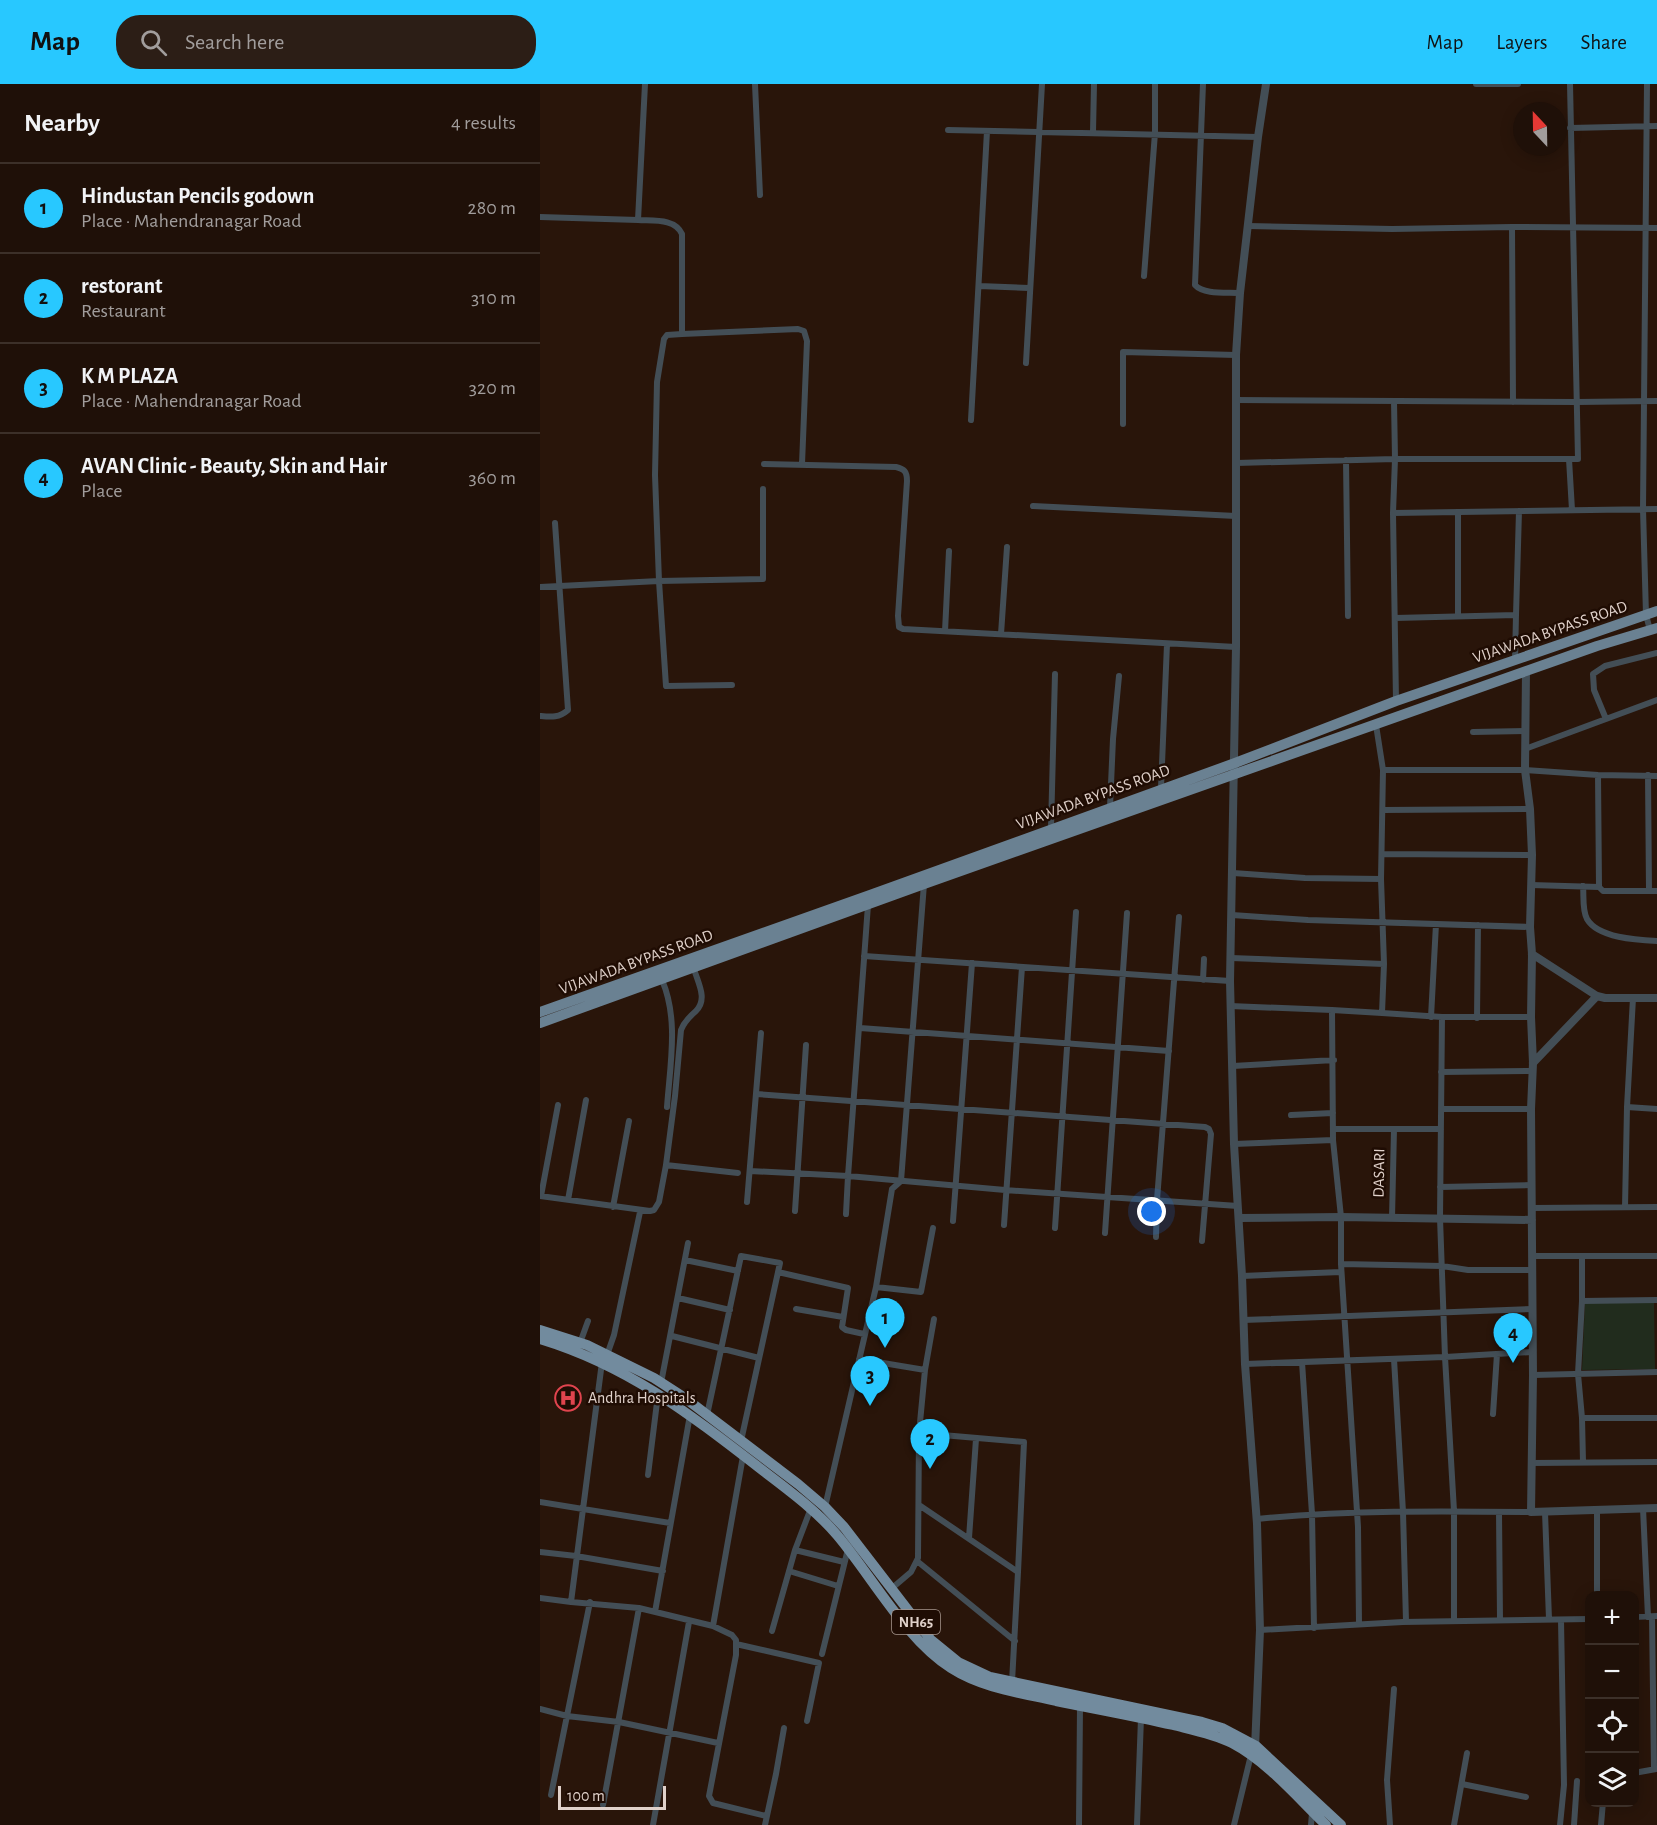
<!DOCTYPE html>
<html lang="en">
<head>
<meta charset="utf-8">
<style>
  :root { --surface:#1f1008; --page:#2c1e16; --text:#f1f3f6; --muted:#a19d9c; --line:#3c3029; --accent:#28c8ff }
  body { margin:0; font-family:"Alegreya Sans",sans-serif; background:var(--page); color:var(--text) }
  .controls { position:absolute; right:18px; bottom:18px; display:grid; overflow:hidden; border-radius:12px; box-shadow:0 3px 15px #0003 }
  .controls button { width:54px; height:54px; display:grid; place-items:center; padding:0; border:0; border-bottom:2px solid var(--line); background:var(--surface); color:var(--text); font:30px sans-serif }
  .compass { position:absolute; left:973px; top:18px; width:54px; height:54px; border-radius:50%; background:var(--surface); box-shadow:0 3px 15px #0003; rotate:338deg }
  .scale { position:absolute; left:18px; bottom:15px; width:108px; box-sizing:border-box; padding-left:6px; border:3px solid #e0d1ca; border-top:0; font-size:16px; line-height:21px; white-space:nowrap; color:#e0d1ca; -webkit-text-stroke:4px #1f0c03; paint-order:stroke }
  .you { position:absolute; left:612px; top:1128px; width:21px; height:21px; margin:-15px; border:4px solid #fff; border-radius:50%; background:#1a73e8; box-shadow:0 0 0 9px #1a73e833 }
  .badge { display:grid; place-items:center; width:39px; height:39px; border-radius:50%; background:var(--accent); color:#111; font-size:20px; font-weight:700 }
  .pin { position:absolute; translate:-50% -50px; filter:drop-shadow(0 2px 3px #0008) }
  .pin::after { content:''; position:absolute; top:32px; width:21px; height:18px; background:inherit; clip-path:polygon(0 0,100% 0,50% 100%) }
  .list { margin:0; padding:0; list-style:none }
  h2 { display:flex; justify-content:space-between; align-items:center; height:78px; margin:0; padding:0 24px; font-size:26px }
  h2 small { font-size:20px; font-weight:400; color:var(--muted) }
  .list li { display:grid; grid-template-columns:39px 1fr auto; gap:18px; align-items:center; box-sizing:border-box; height:90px; padding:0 24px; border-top:2px solid var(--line) }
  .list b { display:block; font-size:22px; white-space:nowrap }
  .list p { margin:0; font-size:20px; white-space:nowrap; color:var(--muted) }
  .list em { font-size:20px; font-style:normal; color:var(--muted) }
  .icon { flex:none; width:33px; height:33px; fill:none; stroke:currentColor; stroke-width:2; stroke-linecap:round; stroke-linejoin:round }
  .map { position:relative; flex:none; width:1117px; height:1741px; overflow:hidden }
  header { display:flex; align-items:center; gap:36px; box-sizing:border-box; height:84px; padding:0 30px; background:var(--accent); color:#111 }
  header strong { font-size:28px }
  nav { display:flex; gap:33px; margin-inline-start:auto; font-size:21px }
  .search { width:420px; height:54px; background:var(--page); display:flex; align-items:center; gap:15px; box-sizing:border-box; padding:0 21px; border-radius:24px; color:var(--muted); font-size:22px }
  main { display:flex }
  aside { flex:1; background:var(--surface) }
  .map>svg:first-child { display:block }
</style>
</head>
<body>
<header>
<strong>Map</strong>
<div class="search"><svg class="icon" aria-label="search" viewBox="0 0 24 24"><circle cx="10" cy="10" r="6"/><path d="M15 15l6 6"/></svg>Search here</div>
<nav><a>Map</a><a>Layers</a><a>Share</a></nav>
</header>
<main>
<aside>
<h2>Nearby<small>4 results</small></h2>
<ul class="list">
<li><span class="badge">1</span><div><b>Hindustan Pencils godown</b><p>Place · Mahendranagar Road</p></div><em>280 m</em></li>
<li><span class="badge">2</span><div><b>restorant</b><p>Restaurant</p></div><em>310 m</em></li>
<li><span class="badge">3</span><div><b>K M PLAZA</b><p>Place · Mahendranagar Road</p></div><em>320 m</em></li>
<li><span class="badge">4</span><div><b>AVAN Clinic - Beauty, Skin and Hair</b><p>Place</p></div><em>360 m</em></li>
</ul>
</aside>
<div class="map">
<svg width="1117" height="1741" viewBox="0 0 1117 1741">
  <rect width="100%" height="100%" fill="#29150a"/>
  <path fill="#212c1d" d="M1045,1219h69l1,66 -73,1z"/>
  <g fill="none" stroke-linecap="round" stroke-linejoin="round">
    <path stroke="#434e56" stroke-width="6" d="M105,0l-7,136c15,1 37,-2 44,14v100l116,-5 6,2 3,10 -5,123
      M215,0l5,111
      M663,0l-8,201c9,10 32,7 45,8
      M936,0h42
      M1107,0l-4,425 3,106 4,15
      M1030,44l87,-2
      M408,46l310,7
      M553,48l1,-48
      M0,133l98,3
      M708,142l144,3 120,-2
      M604,192l11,-143v-49
      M439,202l50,2
      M486,279l16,-279
      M696,316l341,2 80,-1
      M854,317l1,58 -2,54 3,188
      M973,318l-1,-175 145,1
      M431,336l16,-289
      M583,340v-72l113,3
      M1029,375l3,51
      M806,376l2,156
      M696,379l159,-4h183l-8,-375
      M224,380l132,3c8,2 11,4 11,14l-9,135 1,11 4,2 333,18
      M493,422l203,10
      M853,429l264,-4
      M0,503l119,-6 -4,-106 2,-93 7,-43 3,-4 15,-1
      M976,531l3,-104
      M918,532v-104
      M855,534l121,-3 -1,45
      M405,547l4,-80
      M461,550l6,-87
      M192,601l-66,1 -7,-105 104,-2v-90
      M0,632c11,1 19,2 28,-6l-13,-187
      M1066,635l-12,-29 -1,-16 12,-8 52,-13
      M836,641l7,45 -2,109 3,85 -2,49 60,4h89
      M933,648l52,-1
      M985,665l132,-49
      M843,686h142l73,5 59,1
      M1108,691l1,116
      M621,704l6,-144
      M570,723l3,-68 6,-63
      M843,726l147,-1
      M511,744l4,-154
      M842,770l150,1
      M693,789l72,5 76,1
      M991,801l68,2 -1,-112
      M1043,802c1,10 -1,24 4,33 11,19 50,21 70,22
      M1059,803l4,4h54
      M328,821l-20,271 157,14 233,16
      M692,831l76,5 222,7
      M324,872l366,25
      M691,874l153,6
      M122,896c17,39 8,85 5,127
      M663,896l1,-21
      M690,922l102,4
      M891,933l5,-93
      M902,933l-2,201 5,139 9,154v109
      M937,934l1,-93
      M320,944l309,23
      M693,982l101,-6
      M901,988l91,-1
      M216,1010l449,33 4,2 2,5 -9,107
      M1087,1023l30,2
      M901,1025h90
      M751,1031l42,-2
      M793,1045h108
      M694,1060l99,-4
      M126,1081l9,-69 6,-66c3,-8 8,-13 15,-19 12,-12 2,-28 -2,-42
      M210,1087l98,5 -2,38
      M900,1103l92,-2
      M0,1112l110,15 4,-1 5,-8 7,-37 72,8
      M1,1112l17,-91
      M28,1116l18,-100
      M207,1118l14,-169
      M73,1123l16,-86
      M1085,1123l2,-100 6,-109
      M992,1124l125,-1
      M255,1127l11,-166
      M852,1134l2,-89
      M413,1137l19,-258
      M464,1141l18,-258
      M515,1144l21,-316
      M565,1149l22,-320
      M616,1153l1,-37 22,-283
      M993,1172h124
      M1042,1173v44l-4,73 4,44
      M145,1176l53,11
      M801,1180l101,2 26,4h65
      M238,1188l70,16 -6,39 4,3 18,4
      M702,1192l99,-4
      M336,1203l45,5 12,-64
      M138,1214l52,12
      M1042,1217l75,-1
      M256,1225l47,8
      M703,1236l290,-11
      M132,1252l87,22
      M40,1259l8,-22
      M67,1271l7,-20 26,-123
      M319,1275l66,11
      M854,1275l9,153 3,109
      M762,1278l10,152 2,114
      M705,1280l200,-7 87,-5
      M993,1291l124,-3
      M121,1299l27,-140
      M953,1330l4,-60
      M167,1331l34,-159 39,7 -39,178
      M1043,1378l-1,-44h75
      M991,1379l126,-1
      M108,1391l10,-81
      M0,1418l43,7 19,-147
      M379,1421l99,67 6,-130 -105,-9
      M285,1423l51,-220 16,-98 9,-8 23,-297
      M1103,1424l5,109
      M1057,1426v86
      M959,1428l1,107
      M1005,1428l4,107
      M717,1435c91,-9 183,-8 274,-7
      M130,1439l-87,-14 -12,93 68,6 74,18 19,9 4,5v15l-27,141 4,7 53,13
      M429,1454l7,-99
      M255,1466l49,12
      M0,1468l36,4 87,15
      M377,1477l98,80
      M249,1487l49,15
      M351,1505l20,-17 7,-14 1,-125 6,-63 9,-51
      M0,1514l31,4
      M115,1528l35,-197
      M1094,1533l23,-1
      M1112,1533l2,152
      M819,1540l-1,-97 -17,-263v-47l-8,-77 -1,-130 50,3
      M173,1542l30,-170
      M720,1546l143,-8 187,-3
      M232,1547l23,-81 16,-42
      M196,1560l83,19 -12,58
      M282,1570l26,-105
      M472,1598l6,-110
      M0,1625l27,7 52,6 99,21
      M1094,1689l22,-4
      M922,1700l64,13
      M11,1711l39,-193
      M63,1721l36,-197
      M113,1741l36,-203
      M225,1741l11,-51 8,-46
      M539,1741l1,-119
      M597,1741l4,-107
      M694,1741l17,-70
      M771,1741l1,-12
      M850,1741l-3,-45 7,-91
      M914,1741l13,-72
      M1020,1741l4,-40 -3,-165
      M1034,1741l3,-44
      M1061,1741l2,-23"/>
    <path stroke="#434e56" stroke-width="8" d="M986,587l-1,99 5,39 2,46 -2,72 2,27 -1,63 2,46 -2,46 2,266 -2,137 126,-4
      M992,870l65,42 8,2h52
      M993,979l64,-67
      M699,1134l102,-1 191,3
      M715,1664l5,-118 -3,-106 -12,-160 -3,-88 -8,-132 -4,-163 6,-334v-292l4,-62 18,-156 8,-53"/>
    <path stroke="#6a8192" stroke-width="10" d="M0,928l330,-117 365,-132 161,-62 261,-90
      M0,939l384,-139 673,-238 60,-18"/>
    <path stroke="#728b9e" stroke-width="10" d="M0,1246l47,15 67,33 31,20 113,86 27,23 19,20 87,113 27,22 32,15 212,45 20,6 34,18 85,79
      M0,1255c86,26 147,73 217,127 28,22 57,42 80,69 34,40 69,105 114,133 31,20 70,25 105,33 39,8 78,15 117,24 20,5 41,9 59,18 36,19 65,54 94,82"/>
  </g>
  <defs>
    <g id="hospital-ring" transform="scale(1.35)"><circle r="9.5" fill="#1f0c03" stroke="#e0444e" stroke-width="1.5"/><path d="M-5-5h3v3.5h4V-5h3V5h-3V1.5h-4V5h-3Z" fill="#e0444e"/></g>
  </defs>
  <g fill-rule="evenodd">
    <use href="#hospital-ring" x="28" y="1314"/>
  </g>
  <g text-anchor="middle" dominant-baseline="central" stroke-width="5" stroke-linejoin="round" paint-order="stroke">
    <rect fill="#1f0c03" stroke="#a6968e" stroke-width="1.5" x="352" y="1526" width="48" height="24" rx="4.5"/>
    <g font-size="15" font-weight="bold" fill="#e0d1ca">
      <text x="376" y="1538">NH65</text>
    </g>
    <g font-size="16" fill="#e0d1ca" stroke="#1f0c03">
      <text transform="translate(1010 548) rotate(-19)">VIJAWADA BYPASS ROAD</text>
      <text transform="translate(553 713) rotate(-20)">VIJAWADA BYPASS ROAD</text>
      <text transform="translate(96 878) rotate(-20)">VIJAWADA BYPASS ROAD</text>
      <text transform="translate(839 1089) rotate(-89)">DASARI</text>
    </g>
    <g font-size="16" fill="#e0d1ca" stroke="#1f0c03" text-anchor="start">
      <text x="48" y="1314">Andhra Hospitals</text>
    </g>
  </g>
</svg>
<div class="controls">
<button>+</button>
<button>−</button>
<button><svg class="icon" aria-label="locate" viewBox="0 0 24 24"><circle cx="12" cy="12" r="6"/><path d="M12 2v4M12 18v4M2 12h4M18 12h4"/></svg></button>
<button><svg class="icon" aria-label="layers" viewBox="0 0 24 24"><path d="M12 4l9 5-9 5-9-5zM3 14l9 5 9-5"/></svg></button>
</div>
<svg class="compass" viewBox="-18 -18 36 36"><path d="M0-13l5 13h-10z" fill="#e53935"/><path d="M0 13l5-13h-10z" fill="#a19d9c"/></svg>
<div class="scale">100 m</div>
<div class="you"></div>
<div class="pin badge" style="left:345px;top:1264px">1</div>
<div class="pin badge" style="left:390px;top:1385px">2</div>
<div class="pin badge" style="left:330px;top:1322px">3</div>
<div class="pin badge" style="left:973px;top:1279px">4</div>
</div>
</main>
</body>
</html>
